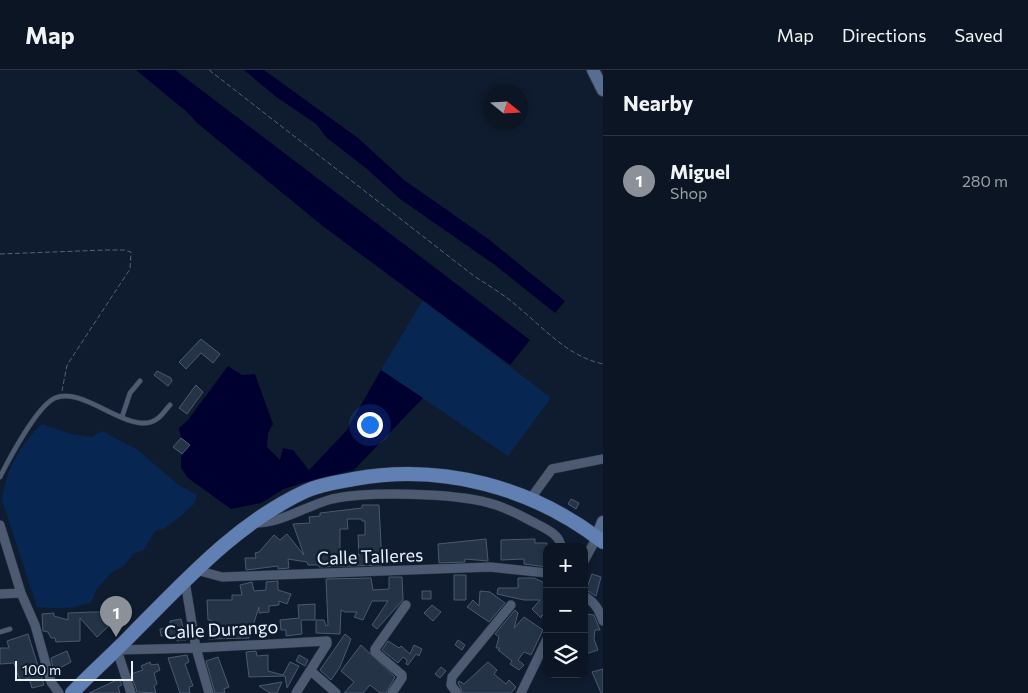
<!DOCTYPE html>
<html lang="en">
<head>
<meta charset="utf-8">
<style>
  :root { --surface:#0b1523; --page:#192230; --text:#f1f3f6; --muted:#9a9fa6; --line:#2b3441; --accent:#8c9099 }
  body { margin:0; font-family:Commissioner,sans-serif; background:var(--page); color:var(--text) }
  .controls { position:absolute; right:15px; bottom:15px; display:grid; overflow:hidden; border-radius:10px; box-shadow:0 2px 8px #0003 }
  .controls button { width:45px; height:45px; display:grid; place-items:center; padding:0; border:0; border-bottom:1px solid var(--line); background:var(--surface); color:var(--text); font:25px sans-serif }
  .compass { position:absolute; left:483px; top:15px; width:45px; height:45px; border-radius:50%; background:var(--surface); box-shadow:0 2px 8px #0003; rotate:108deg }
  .scale { position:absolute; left:15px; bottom:12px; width:118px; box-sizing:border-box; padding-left:5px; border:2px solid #ebf2fd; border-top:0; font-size:14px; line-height:18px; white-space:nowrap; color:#ebf2fd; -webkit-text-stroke:4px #0f1c2f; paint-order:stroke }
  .you { position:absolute; left:369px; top:354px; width:18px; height:18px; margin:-12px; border:4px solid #fff; border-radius:50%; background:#1a73e8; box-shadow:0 0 0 8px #1a73e833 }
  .badge { display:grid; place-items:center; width:32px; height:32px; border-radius:50%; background:var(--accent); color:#fff; font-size:16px; font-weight:700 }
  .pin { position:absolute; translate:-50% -41px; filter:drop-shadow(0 1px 2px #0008) }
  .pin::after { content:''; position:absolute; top:26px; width:18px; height:15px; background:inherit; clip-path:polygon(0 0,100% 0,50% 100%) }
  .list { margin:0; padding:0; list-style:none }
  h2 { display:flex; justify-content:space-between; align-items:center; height:65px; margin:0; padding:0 20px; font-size:21px }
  h2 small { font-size:16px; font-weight:400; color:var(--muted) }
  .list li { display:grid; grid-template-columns:32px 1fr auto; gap:15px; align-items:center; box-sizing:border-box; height:90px; padding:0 20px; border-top:1px solid var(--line) }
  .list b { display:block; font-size:19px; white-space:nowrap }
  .list p { margin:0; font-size:16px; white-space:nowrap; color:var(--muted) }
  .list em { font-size:16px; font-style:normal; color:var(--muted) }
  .icon { flex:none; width:28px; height:28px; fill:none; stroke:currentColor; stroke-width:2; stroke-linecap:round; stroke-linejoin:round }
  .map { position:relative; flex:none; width:603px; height:623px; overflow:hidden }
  header { display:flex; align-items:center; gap:30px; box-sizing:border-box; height:70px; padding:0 25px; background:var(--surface); border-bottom:1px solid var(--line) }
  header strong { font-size:24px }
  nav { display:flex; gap:28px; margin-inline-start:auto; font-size:18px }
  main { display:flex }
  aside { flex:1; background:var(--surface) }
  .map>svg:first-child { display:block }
</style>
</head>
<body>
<header>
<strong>Map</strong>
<nav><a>Map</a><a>Directions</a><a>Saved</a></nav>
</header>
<main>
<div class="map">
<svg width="603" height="623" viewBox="0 0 603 623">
  <rect width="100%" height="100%" fill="#0f1c2f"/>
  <path fill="#082652" d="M423,230l128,98 -43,58 -127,-86z
    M42,354l29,10 21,3 10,-6 36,19 39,34 20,11 -3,9 -13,12 -16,12 -10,3 -12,20 -9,2 -11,14 -11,5 -14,15 -7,15c-17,7 -36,7 -54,5l-35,-107c3,-28 19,-57 40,-76z"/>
  <path fill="#000030" d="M136,0h39l355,270 -20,25 -186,-138 -127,-104 -10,-11z
    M244,0h20l94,68 46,42 83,58 78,63 -10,12 -60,-48 -95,-66 -33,-30 -40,-31 -11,-14 -41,-28z
    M228,296l14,9 13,-1 18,50 -5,9 -1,14 13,13 3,-12 10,2 16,20 37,-39 35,-61 42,28 -69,72 -42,10 -28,9 -23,14 -30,6 -43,-31 -7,-10v-12l9,-11 -9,-8 -2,-9 9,-8z"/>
  <path fill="#253347" stroke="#4b5970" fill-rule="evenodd" d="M201,269l19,15 -7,9 -12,-10 -15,16 -7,-7z
    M157,301l14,7 1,3 -4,5 -14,-11z
    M196,315l7,7 -16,22 -8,-6z
    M181,368l9,7 -8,9 -9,-7z
    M571,429l8,4 -3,6 -8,-5z
    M362,435h17l3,60 -63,2v-2h-11l-1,-3 -19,-3 1,9 -11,1v-3l-32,4 -1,-12h11l-1,-5 4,-1 15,-17 6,5 7,-6 17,21 -11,-31 17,-1 -1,-6 11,-1v-3l42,-5zM347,449h15v2h3v14h-7l1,21h-19v-27h8z
    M486,469l2,22 -23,-2v3l-26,1 -1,-19z
    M535,469v4h12v24l-23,-3v-5l-23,1v-20z
    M592,504l9,3 -5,19 -10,-6z
    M454,505h12v25h-12z
    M389,507h13l1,23 -26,29 -5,-4 16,-24h-16l-9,19 -9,-3 3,-5h-12l-4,-2 -1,24 -24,-1v-13h8l2,6 2,-1 -2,-46 45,-1 2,12 16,-1z
    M518,508h16l13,6v33l-5,-2 -1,3 -9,-9 8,-9h-16l-27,-6 1,-6h20z
    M278,511v9l13,4 -4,10 -8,-3v4l-10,1v6l-10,1v-6l-10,31 -40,1 -1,-6 6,-1 -3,-12h-3l-1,-20h25v-5h10l-2,-10 12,-3 2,9 12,-1v-8z
    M422,521h9v8h-9z
    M480,521l10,1 15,11 -16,19 -22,-15 6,-7 6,6z
    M315,534v16h-14l1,14 -16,2v-6h-5l-1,-10 19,-2 -1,-13z
    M432,535l9,7 -8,9 -9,-8z
    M515,540l3,3 -4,15 10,-11 19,13 -12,25 -7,-3 -6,8 6,5 -5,5 -9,-6 2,-3 -14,-11 2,-2h-4l3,-11 -4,-3z
    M92,542h16l4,5 -1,2 2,3 -16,15 -17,-19v23l-24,1 -1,-4h-4l-3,-6 -5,-1 -1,-17 12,-1v3l14,4v-7z
    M587,544l7,1 6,15h-5l-1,9 4,11 -12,4 -2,-33z
    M181,549l5,21 -9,1v-2l-6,1 -1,-5 -9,1 -1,-7 11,-2 -1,-6z
    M260,555h8l1,10h-8z
    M28,564l16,51 -12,3 -3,-10 -9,3 -6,-18 -14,1v-16h9l-2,-7z
    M345,564l6,5 -11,28 -9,13 -11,-10z
    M458,570l7,5 -3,5 -7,-5z
    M388,571l11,7 2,-2 9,8 4,-9 8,4 -3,7 -3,-2 -8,11 -2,-1 1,-4 -4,-3 -5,6 -16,-13z
    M361,575l34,32 -9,16h-6l-10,-8 -7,8h-19l10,-11 -13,-11z
    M67,581l4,11 -17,9 -3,-13z
    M256,581l1,5 11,-1v16l15,4 7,-13 9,4 -12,22 -2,-12 -36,1 -3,-25z
    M187,585l2,7 -4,2 8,22 -4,1 1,6h-10l-12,-35z
    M299,585l9,5 -3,6 -9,-5z
    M218,587l11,30 -5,2 1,4h-10l-9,-32z
    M150,592l1,3 7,-1 2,6 -6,3 3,11 -3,2 2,7 -19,-1 -6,-18 12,-4 -2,-4z
    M488,592l9,8 -3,4 12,10 3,-4 7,7 -5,6h-48l-5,-10 1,-2 5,3z
    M441,597l5,4 -6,7 -5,-4z
    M603,599v24h-2l-9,-21z
    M119,609l3,6 -4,2 2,6h-31z
    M282,612l-5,11h-7l-11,-7z"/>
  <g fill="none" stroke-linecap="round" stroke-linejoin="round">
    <g stroke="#303544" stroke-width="5.5">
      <path id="service" d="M122,347l8,-24 10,-12
        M0,407c9,-18 37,-71 55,-79 29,-13 76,40 102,21 5,-3 9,-10 13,-14
        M0,562l10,-3"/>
    </g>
    <g stroke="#303544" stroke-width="10">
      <path id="minor" d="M531,428l21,-29 51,-10
        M252,453c29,1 53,-17 80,-24 36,-8 121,-6 157,4 13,3 29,11 42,18 11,6 29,12 30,26
        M0,455l21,68 14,32 16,57 8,11
        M584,491l13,-24
        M196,500l26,7 268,-10 57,6
        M185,511l11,67 13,45
        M0,524l21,-1
        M584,526c11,6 15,14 19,25
        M311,601l25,22
        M131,623l-14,-43 79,-2 131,-7v3l-31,49
        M392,623l10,-15v-3l-27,-23v-3l31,-44
        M457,623l-6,-8 1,-8 59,-72
        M521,623l26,-54"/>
    </g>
    <g stroke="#303544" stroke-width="14">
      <path id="secondary" d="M593,0l10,20
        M597,467l6,-15"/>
    </g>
    <g stroke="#303544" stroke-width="15">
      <path id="primary" d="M72,623c20,-21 42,-40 62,-61 52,-52 104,-110 172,-141 15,-7 32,-9 48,-12 88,-16 178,8 249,63"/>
    </g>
    <path stroke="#576272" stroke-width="1" stroke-dasharray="5 2.5" stroke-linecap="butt" d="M209,0l265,206c15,10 31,19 44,31 27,22 49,49 85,57
      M0,184l106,-4h18l7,2 -1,17 -63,96 -5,26"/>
    <use href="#service" stroke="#4c5b72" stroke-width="4.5"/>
    <use href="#minor" stroke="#4c5b72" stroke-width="9"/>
    <use href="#secondary" stroke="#566e92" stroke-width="12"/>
    <use href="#primary" stroke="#6080b3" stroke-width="14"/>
  </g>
  <g text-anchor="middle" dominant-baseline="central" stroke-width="5" stroke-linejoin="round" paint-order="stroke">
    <g font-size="18" fill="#ebf2fd" stroke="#0f1c2f">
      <text transform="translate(370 486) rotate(-2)">Calle Talleres</text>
      <text transform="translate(221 559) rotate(-3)">Calle Durango</text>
    </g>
  </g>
</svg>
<div class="controls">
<button>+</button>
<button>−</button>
<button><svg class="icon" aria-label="layers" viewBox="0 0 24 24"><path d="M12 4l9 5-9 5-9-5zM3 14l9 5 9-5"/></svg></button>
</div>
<svg class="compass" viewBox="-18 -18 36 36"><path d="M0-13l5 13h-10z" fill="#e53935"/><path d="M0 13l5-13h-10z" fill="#9a9fa6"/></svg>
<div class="scale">100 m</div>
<div class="you"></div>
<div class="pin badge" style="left:116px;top:567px">1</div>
</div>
<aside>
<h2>Nearby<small></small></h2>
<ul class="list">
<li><span class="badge">1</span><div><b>Miguel</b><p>Shop</p></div><em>280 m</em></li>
</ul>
</aside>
</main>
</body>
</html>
